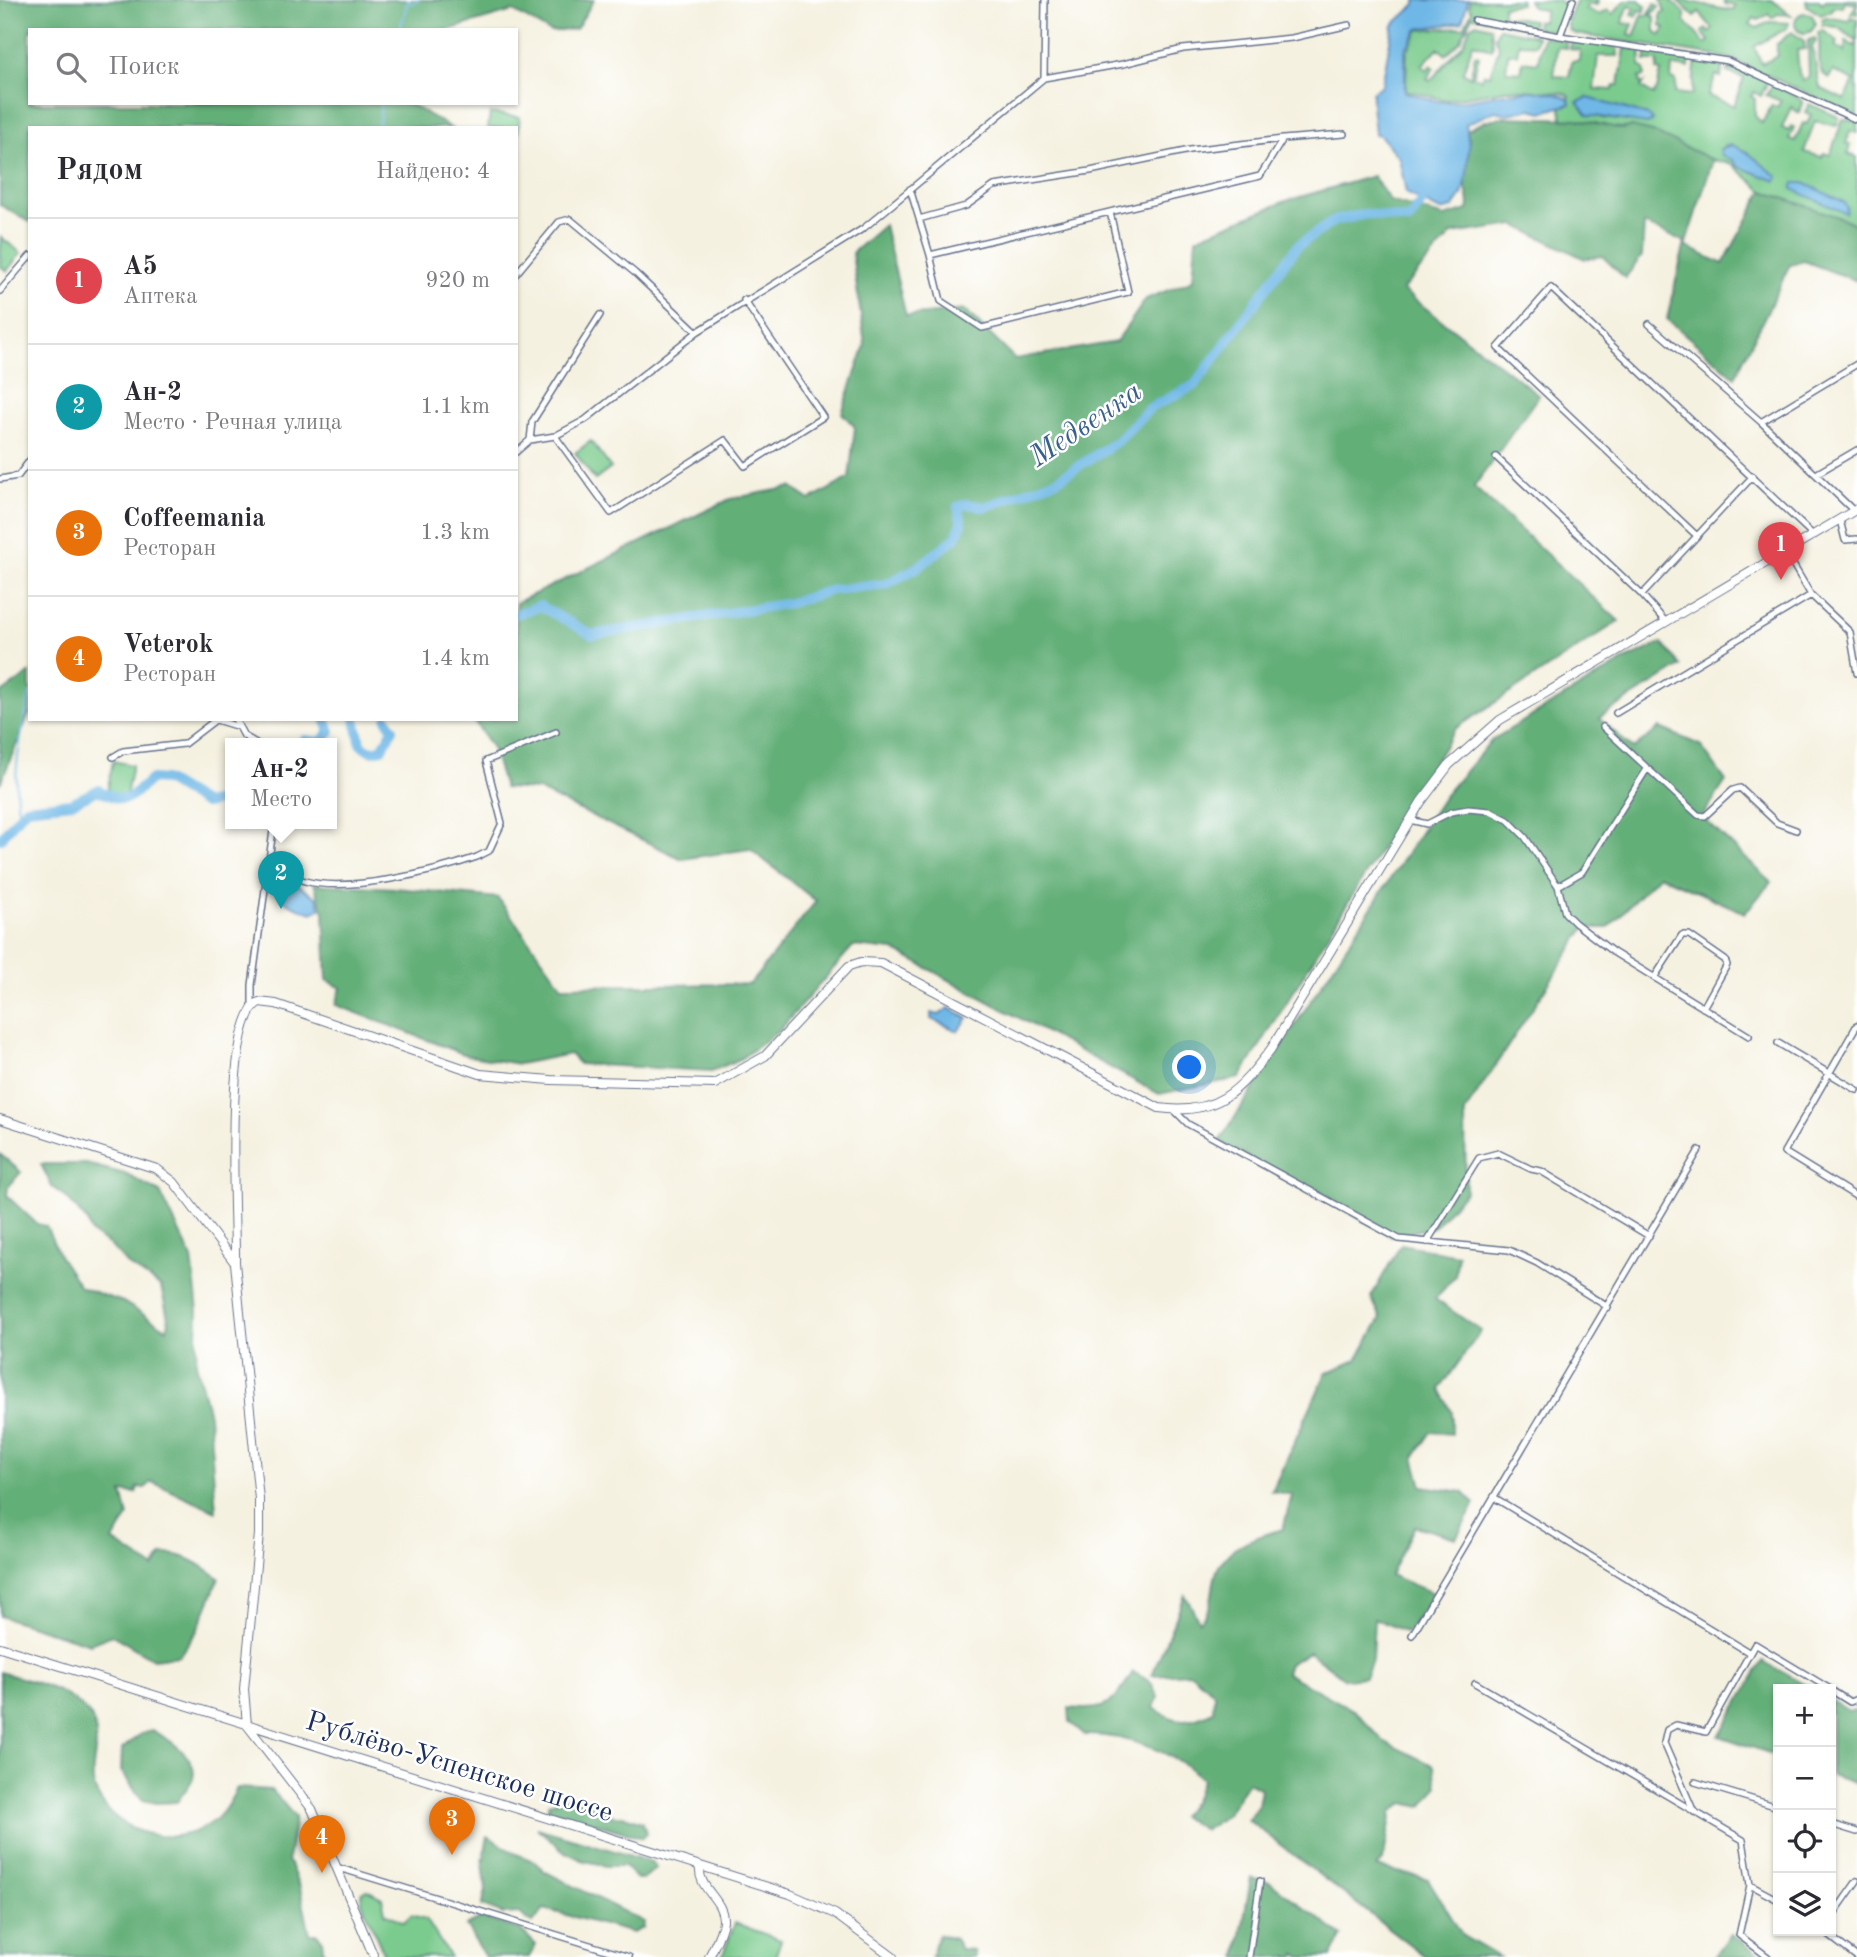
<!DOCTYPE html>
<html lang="ru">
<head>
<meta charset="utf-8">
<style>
  :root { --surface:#fff; --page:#f2f2f3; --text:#2b2b33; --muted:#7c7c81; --line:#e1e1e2; --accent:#d1495b }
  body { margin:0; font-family:"Old Standard TT",serif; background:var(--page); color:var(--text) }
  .controls { position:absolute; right:21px; bottom:21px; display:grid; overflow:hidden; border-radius:0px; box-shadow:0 2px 5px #0004 }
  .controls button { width:63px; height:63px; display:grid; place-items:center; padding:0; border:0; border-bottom:2px solid var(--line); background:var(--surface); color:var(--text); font:35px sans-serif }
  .you { position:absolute; left:1190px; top:1068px; width:24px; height:24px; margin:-18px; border:5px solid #fff; border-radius:50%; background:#1a73e8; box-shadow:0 0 0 10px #1a73e833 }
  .badge { display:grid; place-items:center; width:46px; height:46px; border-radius:50%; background:var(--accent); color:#fff; font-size:23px; font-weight:700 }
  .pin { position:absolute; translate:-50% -58px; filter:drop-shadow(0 2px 4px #0008) }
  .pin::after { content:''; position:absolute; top:37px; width:24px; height:21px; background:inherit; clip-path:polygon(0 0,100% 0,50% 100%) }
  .popup { position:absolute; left:225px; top:738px; width:112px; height:91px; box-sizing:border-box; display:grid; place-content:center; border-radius:0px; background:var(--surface); filter:drop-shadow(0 2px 5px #0005); font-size:23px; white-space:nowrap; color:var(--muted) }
  .popup b { font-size:26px; color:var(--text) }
  .popup::after { content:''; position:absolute; left:50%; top:100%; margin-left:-14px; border:14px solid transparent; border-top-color:var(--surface) }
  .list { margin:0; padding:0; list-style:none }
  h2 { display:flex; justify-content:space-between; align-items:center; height:91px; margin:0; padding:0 28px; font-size:30px }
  h2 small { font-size:23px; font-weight:400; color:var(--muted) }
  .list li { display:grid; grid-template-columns:46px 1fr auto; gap:21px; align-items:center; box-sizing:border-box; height:126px; padding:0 28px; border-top:2px solid var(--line) }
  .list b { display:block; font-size:26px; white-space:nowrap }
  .list p { margin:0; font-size:23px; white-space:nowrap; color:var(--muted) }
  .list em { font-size:23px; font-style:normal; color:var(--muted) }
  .icon { flex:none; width:38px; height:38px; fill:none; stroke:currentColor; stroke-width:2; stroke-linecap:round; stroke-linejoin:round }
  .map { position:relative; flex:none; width:1857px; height:1957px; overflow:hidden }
  .search { position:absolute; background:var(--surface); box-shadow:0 2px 5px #0004; left:28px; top:28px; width:490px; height:77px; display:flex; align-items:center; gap:18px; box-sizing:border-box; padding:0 24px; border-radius:0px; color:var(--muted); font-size:26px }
  .panel { position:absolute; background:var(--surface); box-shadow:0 2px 5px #0004; left:28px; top:126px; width:490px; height:595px; border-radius:0px }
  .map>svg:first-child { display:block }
</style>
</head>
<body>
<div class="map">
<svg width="1857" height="1957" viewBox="0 0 1857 1957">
  <rect width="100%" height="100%" fill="#fff"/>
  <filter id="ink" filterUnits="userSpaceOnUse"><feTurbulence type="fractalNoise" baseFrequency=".0143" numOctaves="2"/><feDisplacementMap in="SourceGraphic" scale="14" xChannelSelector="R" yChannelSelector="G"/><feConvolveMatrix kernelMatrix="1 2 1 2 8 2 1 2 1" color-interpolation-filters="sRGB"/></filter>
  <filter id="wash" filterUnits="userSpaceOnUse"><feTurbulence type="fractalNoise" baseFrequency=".00686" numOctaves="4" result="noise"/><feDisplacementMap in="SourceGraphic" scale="28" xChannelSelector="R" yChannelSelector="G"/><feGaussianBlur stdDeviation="1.57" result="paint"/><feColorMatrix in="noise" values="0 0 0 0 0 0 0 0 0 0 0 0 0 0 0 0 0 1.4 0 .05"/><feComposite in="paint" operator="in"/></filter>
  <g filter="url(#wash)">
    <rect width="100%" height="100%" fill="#f5f1e0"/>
    <path fill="#7acb8d" stroke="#4a7d76" stroke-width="2" fill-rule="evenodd" d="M1470,0h51l-1,4 -17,2v10l30,4 -1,6 -3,2 -57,-12 -11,24 -15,15 -8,-7 -16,17 5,5 4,-5 3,3 -7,10 3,3 34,-38 6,-16 6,-4 15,4 2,19 -1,3 -19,-6 -10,29 7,5 5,-22 4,1 -6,20 8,3 3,-5 6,1 9,-27 -4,-11 4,-9 38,8 -2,9 -16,-2 -2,11 -9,-1 -2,18 15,1 2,-11 15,2 5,-27 23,5v7l-9,-1 -3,29 15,1 3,-16h7l1,-11 -10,-1 2,-9 45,6 1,10h-20l-4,33 19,1 1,-5h5l6,-37 16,2 -1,16 5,3v7l-6,2 2,6 3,-1 -3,4 12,8 4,-5 4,-19 -4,-1 1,-9h-13l2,-10 43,6 -1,11 -17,-2 -1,13 5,1 -1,13 17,2 4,-37 27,4 -2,15 -5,-2 -8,21 26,10 10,-28 -17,-6 5,-7 36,16 -7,15 -7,-4 -3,4 4,3v17l7,7 10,-18 5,2 4,-6 -15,-6 7,-11 30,17 -4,12 -8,-6 -9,21 6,3 3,-5 3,1 -5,12 6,2 8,-18 4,1 4,-9 -6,-3 4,-8 30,13 -3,9 -21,-5 -11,31 18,5 2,-4 6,2 13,-36 14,3v11l-7,-2 -4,13 4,1 -2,9 9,3v68l-94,-34 -31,-27 -19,-4 -81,-33c-21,4 -48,-8 -70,-9l-1,-11 9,-3 -1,-9 -6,-2 -51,-4 -66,11 -40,-10 1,-39 12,-21 45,-3 8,-16 -3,-4zM1588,98l59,17 4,8 -50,-5zM1730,145l17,7 31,25 -56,-21 1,-9z
      M1528,0l31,1 7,4 -10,26 -20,-2 1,-8h5l3,-10 -13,-4z
      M1577,0h21l-1,5 -8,-1 -3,5 13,6 8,-5 6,4 12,-14h14l7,6 -1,5 -6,-1 -3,7 -4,-2 3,-8 -6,-2 -7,18 11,1 -4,10 5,2 9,-22 4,2 8,-12 4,3 -9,8 5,2v14l6,4 4,-7 -4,-2v-13l4,-1 -4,-12h9l15,13v8l20,23 4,-3 -7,-9 4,-3 3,4 4,-4 -14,-17 -4,5 -18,-17c21,0 36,11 57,10l1,-4 -10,-2 -2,-4h49l19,15 -13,-1 -6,4 -3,-4 -11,6 -4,-2 -4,6 7,4 12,-6 20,1 -2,5 -33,19 8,17 16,-8 -2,-11 16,-13 12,9 1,8 -8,1 2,23 4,8 6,-4 -1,-36 6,-3 2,3 -4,6 8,41 25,12 9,-19 -21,-10 -4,7 -7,-5c-6,-15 0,-27 -4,-40l4,-3 16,11 -3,5 10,6 1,-11 8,5 3,-3v73l-128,-58 -153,-24 -6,-3 -3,-8z
      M1806,0h13l3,3 4,-3h31v14l-6,-1 6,-9 -12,-2 -2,5 -9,-1 -3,5 -10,4 -14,-9z
      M1795 23a10 10 0 1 1 20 0a10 10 0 1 1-20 0Z
      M1826,17l23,4 1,-4 7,2v22l-20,-14 -15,-2v-6z
      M490,113l30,4 -2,15 -2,-4h-28z
      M1,237l20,16 -14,18 -7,-5z
      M591,441l20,27 -16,12 -20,-27z
      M113,761l19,4 -6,31 -19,-4z
      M367,1890l15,8 3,15 19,9 7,-7 15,4 24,38h-65l-23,-54v-11z
      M735,1923l46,17 -6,17h-53z"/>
    <path fill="#63af78" stroke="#3f6f6b" stroke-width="2" d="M0,0h594l-18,29 -26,3 -37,-21 -65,19h-418v73h378l43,25h-421v94l-30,-17z
      M1503,117l74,2 45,10 10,-2 21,5 60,28 -28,86 38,18 40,-73 84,29 10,5v56l-53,-20 -14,4 -55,112 -68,-58 18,-77 -41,-18 -2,32 -17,22 -23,-22 -17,3 -70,-34 -63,9 -50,56 137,105 -65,92 145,134 -164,108 -215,349 -81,16 -265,-144 -41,-4 -74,85 -39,28 -28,12 -133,-7 -9,-10 -51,10 -50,-8 -133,-51 5,-17 -14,-8 -3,-68 -10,-28 82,4 102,10 64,88 188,-2 66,-83 -66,-52 -68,10 -144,-69 -34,-2 -12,-40 -19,-29h43v-116l214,-104 61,-12 19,13 39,-22 6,-51 -13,-14 23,-68 -13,-92 32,-28 22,91 59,-6 50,49 101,-17 30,-43 47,-19 3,-42 90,-37 87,-25 17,25 54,16 24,-7c3,-10 -1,-13 -2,-22 -2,-20 7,-37 1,-58l18,-9z
      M1662,643l19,23 -82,52 34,31 27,-21 40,17 26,36 -24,36 69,65 -26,31 -86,-38 -51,53h-23l-120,184 1,79 -32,36 -42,9 -173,-94 225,-346 48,-56 135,-81z
      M30,673v39l-30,72v-90z
      M0,1154l21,18 -13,15 -1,9 30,28 9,2 14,31 20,30 43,15 44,27 2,-7 -8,-35 -34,-23 -17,-19 -19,-12 -4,-12 -21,-24 -14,-10 -11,-23h46l38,10 35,18 32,66 6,53 -2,52 13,52 7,96 -64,-29 -7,6 -7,-1 -2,6 -14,-1 6,24 -15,25 41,27 8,-13c20,-4 41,11 57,23l-22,53 -18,25 -26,3 -41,-24 -22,9 -90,-28z
      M1401,1244l57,11 -3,21 -20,23 46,32 -41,58 12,23v22l-21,-2 -17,25 8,29 41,6 12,12 -19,34 -41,-12 -25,49 45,19 -28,39 -33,-15 -2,42 -7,17 -20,2 -36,-27 -20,12 -3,9 69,38 28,30 51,25 3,20 -15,21 -19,-4 -11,9 -9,49 -6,6 51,12 35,57 36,21h-73l-178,-137 10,-15 3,-16 -13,-7 -21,32 -22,16 -25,-14 14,-15 8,-22c-29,-28 -78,-45 -117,-44l-15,-13 -1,-14c39,4 44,-4 64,-36l18,10 7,15 -4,11c22,16 36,15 59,3l1,-18 -23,-20 -39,2 33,-80 14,26c18,-15 10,-36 20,-55 13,-23 40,-30 64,-37l9,-34 -20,-4 54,-118 31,-13 24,-42 -10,-21z
      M1763,1661l49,28h-34v67l-59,-20z
      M0,1672c30,9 71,17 90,44 16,23 -6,54 7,78 20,39 73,55 111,31 14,-8 22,-23 29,-37l35,2 23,27 -7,43 12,28 10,46h7l5,5 2,18h-324z
      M1831,1700l18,11 8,-1v74l-26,-9z
      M152,1731c16,7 47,27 41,47 -3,8 -11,16 -16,24l-20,1 -15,-3 -21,-29 1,-22 20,-16z
      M565,1798l29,4 19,14h12l17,6 5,11 -4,5 -95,-29v-5z
      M537,1828l115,34 4,6 -13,11h-6l-13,-13h-18l-24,-6 -17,-8z
      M488,1836l26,17 22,9 8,9 100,51 -1,6 -10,5 -89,-24 -11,14 -5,-2 -8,-8 -17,1 -21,-8 4,-16 -3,-28z
      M1251,1878l19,4 72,54 -11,21h-30l-4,-3 -3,3h-57z
      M482,1918l39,12 15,15 -7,12h-44l-19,-31z
      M1731,1934l32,23h-49z
      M938,1935l17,4 6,10 12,1 1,7h-43z"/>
    <path fill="#6eb7e6" stroke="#4473a2" stroke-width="2" d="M1416,0h52l-6,22 -44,7 -13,21v42c13,3 30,11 43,10 38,-2 84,-21 121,-3l1,5 -27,8 -12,-3 -23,5 -13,-3 -29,13 3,22 -2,27 -5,22 -9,13 -13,3 -34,-18 -7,-35 -19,-23 -5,-1c-1,-16 -4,-26 -3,-42l10,-7 11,-60 23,-21z
      M1588,98l59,17 6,6 -6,3 -59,-9 -11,-13z
      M1732,145l15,7 31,25 -2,4 -39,-15 -4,-6 -11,-4 -2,-7z
      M1794,183h10l40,19 3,5 -2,6 -53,-24z
      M283,875l34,23 3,10 -8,5c-18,-7 -39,-11 -36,-34z
      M949,1008l19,10 -10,13 -27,-12v-6l8,2z"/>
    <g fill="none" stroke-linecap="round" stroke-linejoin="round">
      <path stroke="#6eb7e6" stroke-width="2" d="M410,3l9,-3
        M400,30l8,-30
        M378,128l3,-25
        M19,816c-8,-44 2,-79 11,-123"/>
      <path stroke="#6eb7e6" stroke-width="10" d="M516,614l24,-8 52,29 198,-32 42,-13 55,-6 33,-18 36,-29 6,-14 -4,-16 8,-3 19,3 72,-27 59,-38 34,-34 45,-23 102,-139 37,-25 32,-7 43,6 20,-28
        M355,719l6,26 10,6 11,-2 11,-20 -6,-10
        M303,743l1,-3 17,2 9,-11 -5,-12
        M0,839l26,-31 45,-5 27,-13c34,17 27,8 54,-11l13,1 40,24 25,-5"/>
    </g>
  </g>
  <g filter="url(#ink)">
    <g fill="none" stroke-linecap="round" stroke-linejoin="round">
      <g stroke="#67738c" stroke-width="8">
        <path id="street" d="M1474,20l86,16 13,-36
          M1560,36l168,25 129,59
          M1044,78l1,-78
          M910,189l20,66 330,-79 23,-37 61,-5
          M919,219l47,-13 28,-20 96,-15 100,-21 93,-11
          M930,255l11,46 41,27 146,-36 -18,-80
          M516,274l43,-52 11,-3 65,54 62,59
          M0,291l30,-35
          M1649,324l112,98 93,89
          M1761,422l96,-58
          M555,436l56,77 114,-73 20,26 78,-49 -79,-117
          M530,440l2,-18 68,-107
          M516,452l14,-12 25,-4 30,-16 112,-88 167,-104 180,-150 79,-14 60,-15 109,-11 57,-13
          M1496,457l146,138 23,26
          M1816,474l41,-24
          M0,479l18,-3 12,-16
          M1840,520l5,20 12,-1
          M1696,535l-198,-187 53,-60 262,247
          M1785,551l26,44
          M1642,595l111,-119
          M1616,713l195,-118 39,37 7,41
          M213,719l26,8
          M235,719l9,17 12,7
          M1603,727l95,88 7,1 28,-26 7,-2 37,35 19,7
          M113,757l10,-6 61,-7 30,-23
          M1410,820l17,4 24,-12 17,-3 22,2 18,9 17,17 33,49 7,27 10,10 38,29 136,84
          M270,865c11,5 23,13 35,16 42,12 130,-9 172,-24l12,-6 13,-28 -16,-62 70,-29
          M1558,886l24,-14 65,-103
          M1654,978l28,-43h7l36,25 2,5 -24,43
          M252,1006v-21l22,-162
          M1857,1025l-73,127 73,45
          M1778,1043l79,47
          M1174,1110l14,14 211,115 110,11 28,13 71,44
          M1427,1242l52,-84 19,-5 33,16 10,2 108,65
          M1495,1498l255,155
          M1412,1635l287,-485
          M1475,1683l268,157 7,45 -11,50 29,22
          M1831,1690l19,12 7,-3
          M1695,1782l83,25
          M1694,1812l-30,-69 3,-13 9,-5 30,7 49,-88 75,45
          M1831,1824l26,8
          M336,1867l293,90
          M1750,1885l28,15
          M1831,1918l26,-37
          M1823,1931l34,26
          M1249,1957l11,-76"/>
      </g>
      <g stroke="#67738c" stroke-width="10">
        <path id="secondary" d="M0,1119l157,50 17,13 61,81 24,236v35l-15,155 3,36 65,84 62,148
          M235,1263c1,-46 -13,-239 24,-261l17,2 204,70 71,6 164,4 50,-28 84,-90 12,-4 20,1 278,145c58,8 80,-17 112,-59l150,-247 28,-37 51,-45 357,-211
          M0,1647l790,247 45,20 58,43
          M700,1866c-3,23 24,33 23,55 -1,11 -9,25 -14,36"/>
      </g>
      <use href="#street" stroke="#fff" stroke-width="5"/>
      <use href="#secondary" stroke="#fff" stroke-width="8"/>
    </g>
  </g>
  <g text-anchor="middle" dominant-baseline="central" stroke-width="5" stroke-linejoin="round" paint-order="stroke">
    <g font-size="28" fill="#1b2f5e" stroke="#fff">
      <text transform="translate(459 1768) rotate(17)">Рублёво-Успенское шоссе</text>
    </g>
    <g font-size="30" font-style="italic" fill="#385f8e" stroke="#fff">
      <text transform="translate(1086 425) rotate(-34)">Медвенка</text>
    </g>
  </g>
</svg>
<div class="controls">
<button>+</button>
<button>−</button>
<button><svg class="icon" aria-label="locate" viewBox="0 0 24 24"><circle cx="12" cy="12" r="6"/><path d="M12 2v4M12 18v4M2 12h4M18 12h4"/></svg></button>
<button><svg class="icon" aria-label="layers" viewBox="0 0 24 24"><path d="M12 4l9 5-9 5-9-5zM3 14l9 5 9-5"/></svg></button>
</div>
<div class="you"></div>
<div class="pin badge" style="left:1781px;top:580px;background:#e0444e">1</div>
<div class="pin badge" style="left:281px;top:909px;background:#0f9aa8">2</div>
<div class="popup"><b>Ан-2</b>Место</div>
<div class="pin badge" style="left:452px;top:1855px;background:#e8710a">3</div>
<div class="pin badge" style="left:322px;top:1873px;background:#e8710a">4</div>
<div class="search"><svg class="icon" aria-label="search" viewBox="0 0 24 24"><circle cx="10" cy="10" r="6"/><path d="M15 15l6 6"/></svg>Поиск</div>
<section class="panel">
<h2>Рядом<small>Найдено: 4</small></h2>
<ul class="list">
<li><span class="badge" style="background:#e0444e">1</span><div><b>А5</b><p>Аптека</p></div><em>920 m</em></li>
<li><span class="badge" style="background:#0f9aa8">2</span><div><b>Ан-2</b><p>Место · Речная улица</p></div><em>1.1 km</em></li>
<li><span class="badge" style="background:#e8710a">3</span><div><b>Coffeemania</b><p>Ресторан</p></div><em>1.3 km</em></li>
<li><span class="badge" style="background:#e8710a">4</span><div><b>Veterok</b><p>Ресторан</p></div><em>1.4 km</em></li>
</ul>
</section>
</div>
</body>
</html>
